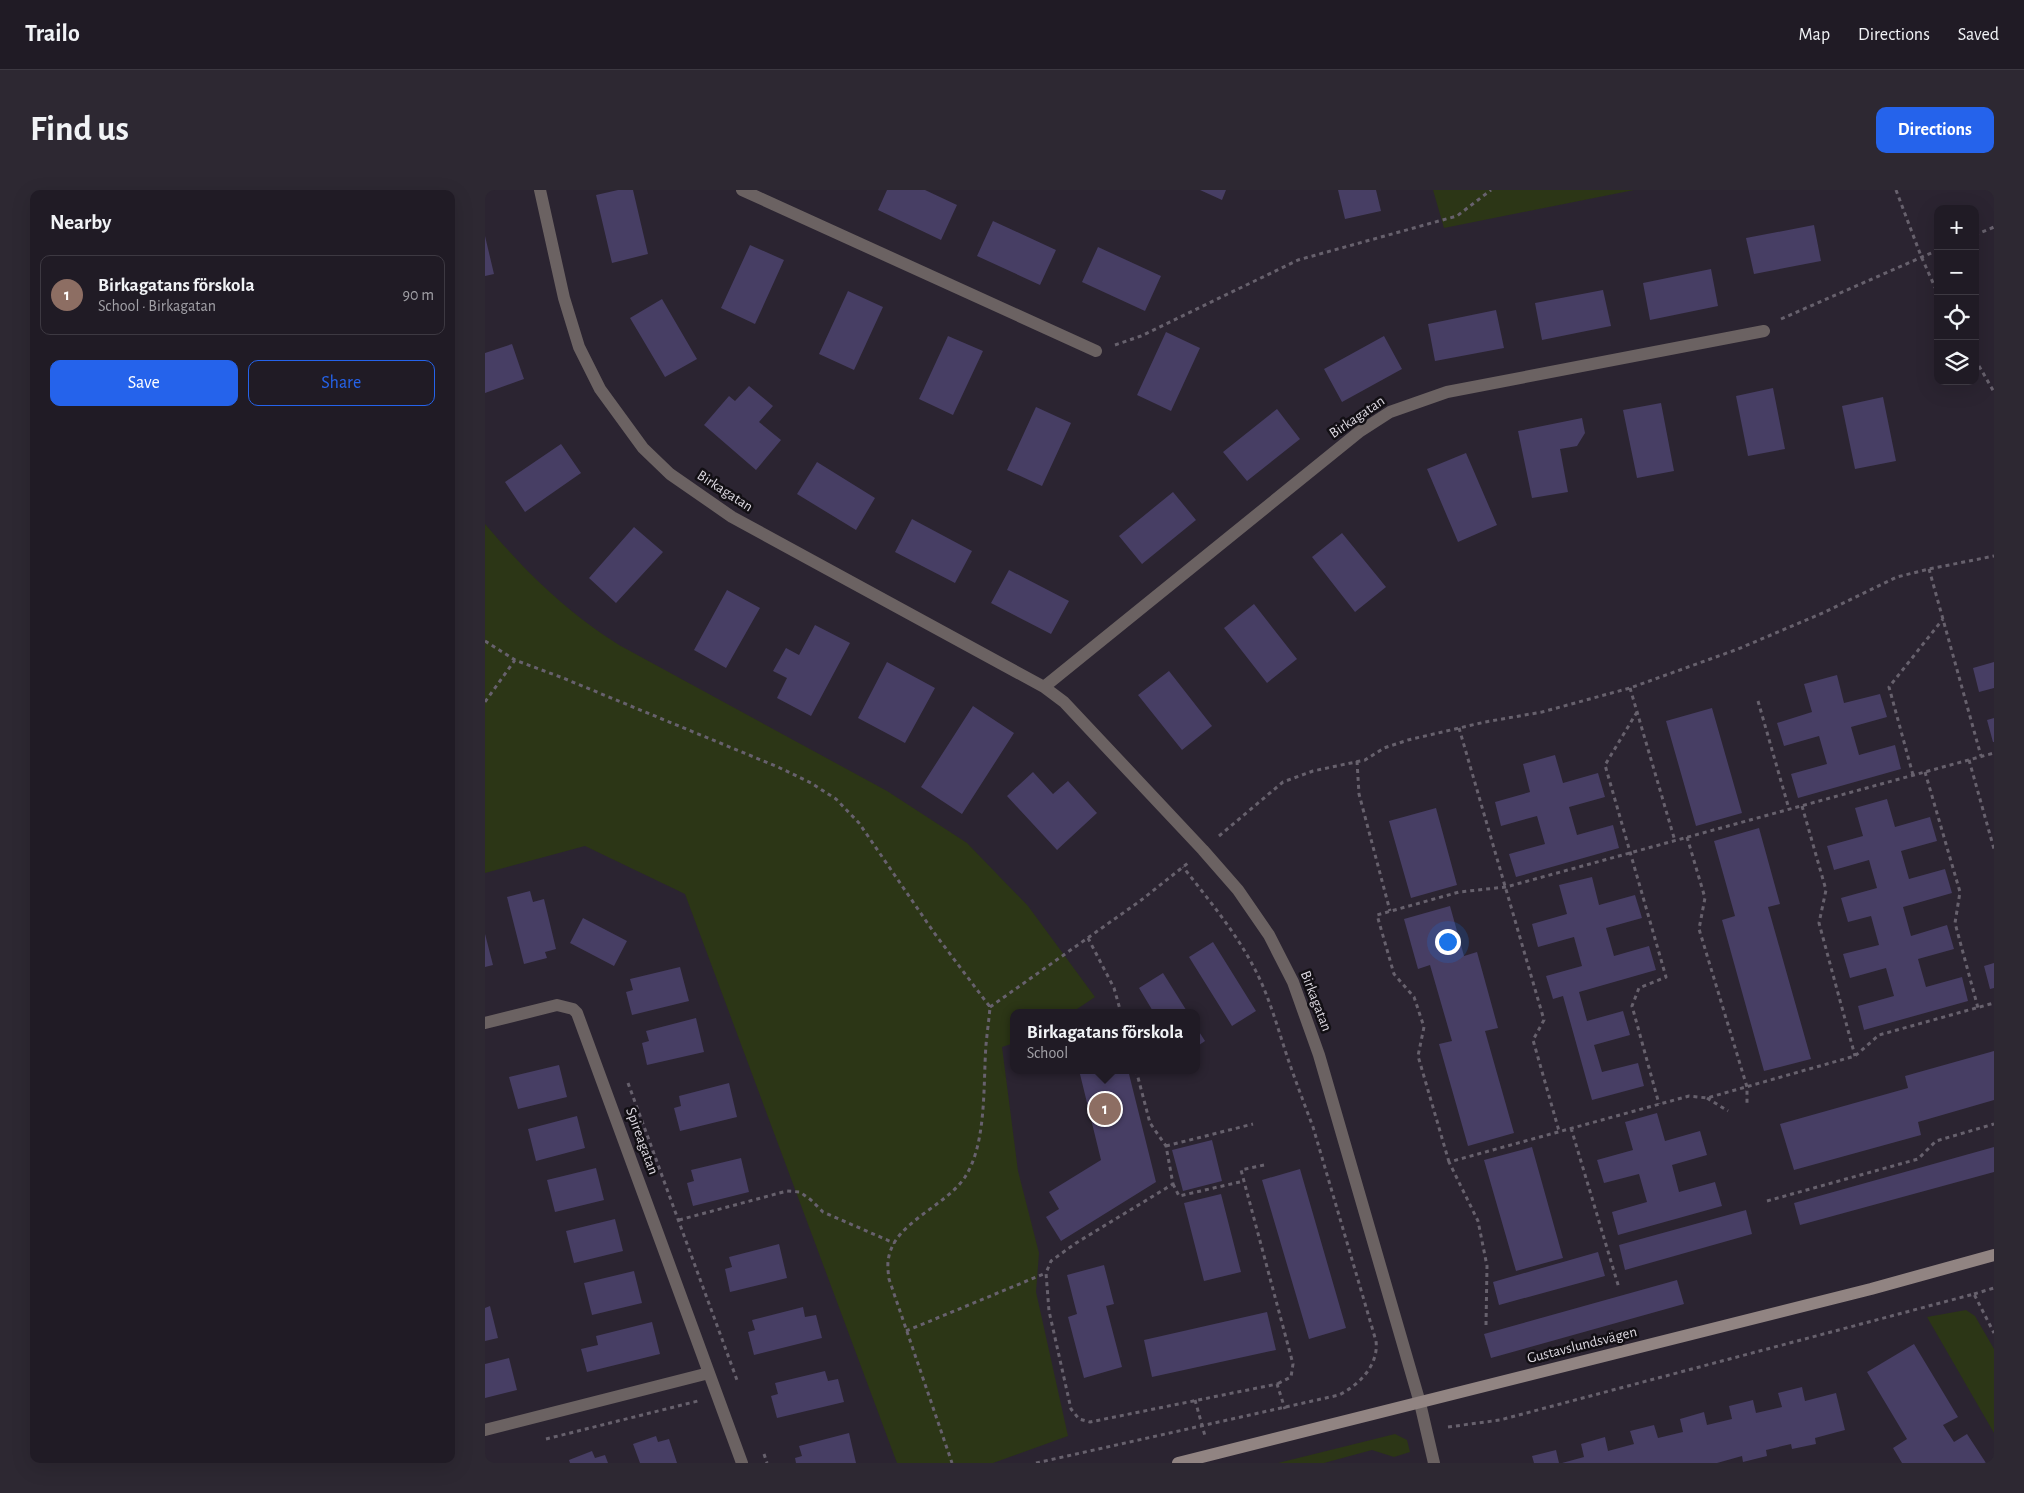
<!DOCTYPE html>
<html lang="en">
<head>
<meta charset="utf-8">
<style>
  :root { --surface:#201b25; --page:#2d2832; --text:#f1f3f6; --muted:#a2a1a7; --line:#3d3942; --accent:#2563eb }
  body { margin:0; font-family:"Alegreya Sans",sans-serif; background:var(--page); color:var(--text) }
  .controls { position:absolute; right:15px; top:15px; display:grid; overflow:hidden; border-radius:10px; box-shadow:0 5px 20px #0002 }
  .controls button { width:45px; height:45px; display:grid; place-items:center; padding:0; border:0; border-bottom:1px solid var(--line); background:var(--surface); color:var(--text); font:25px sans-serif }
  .you { position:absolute; left:962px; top:751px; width:18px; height:18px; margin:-12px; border:4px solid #fff; border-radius:50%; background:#1a73e8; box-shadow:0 0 0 8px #1a73e833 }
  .badge { display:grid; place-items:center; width:32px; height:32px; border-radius:50%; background:var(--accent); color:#fff; font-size:16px; font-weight:700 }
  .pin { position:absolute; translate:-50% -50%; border:2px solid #fff; box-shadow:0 1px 5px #0006 }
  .popup { position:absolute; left:525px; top:819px; width:190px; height:65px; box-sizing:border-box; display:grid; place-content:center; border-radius:10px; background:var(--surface); filter:drop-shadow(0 1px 4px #0005); font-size:16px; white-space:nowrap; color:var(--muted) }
  .popup b { font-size:19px; color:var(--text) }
  .popup::after { content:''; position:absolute; left:50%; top:100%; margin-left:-10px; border:10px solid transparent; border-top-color:var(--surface) }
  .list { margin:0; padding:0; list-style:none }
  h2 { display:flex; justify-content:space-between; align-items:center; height:65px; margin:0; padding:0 20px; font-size:21px }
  h2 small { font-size:16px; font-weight:400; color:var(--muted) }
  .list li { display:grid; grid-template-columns:32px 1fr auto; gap:15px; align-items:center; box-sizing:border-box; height:80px; margin:0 10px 10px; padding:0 10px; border:1px solid var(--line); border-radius:10px }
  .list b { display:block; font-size:19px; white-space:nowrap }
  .list p { margin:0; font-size:16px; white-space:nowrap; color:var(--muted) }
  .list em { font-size:16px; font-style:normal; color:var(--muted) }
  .actions { display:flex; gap:10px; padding:15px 20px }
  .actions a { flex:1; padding:11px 0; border:1px solid var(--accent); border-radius:10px; text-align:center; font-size:18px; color:var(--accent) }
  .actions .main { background:var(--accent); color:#fff }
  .icon { flex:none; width:28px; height:28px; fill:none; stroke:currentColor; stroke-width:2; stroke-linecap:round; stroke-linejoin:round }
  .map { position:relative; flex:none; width:1509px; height:1273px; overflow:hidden; border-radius:10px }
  header { display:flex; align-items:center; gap:30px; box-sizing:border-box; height:70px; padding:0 25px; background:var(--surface); border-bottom:1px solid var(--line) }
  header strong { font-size:24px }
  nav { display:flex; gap:28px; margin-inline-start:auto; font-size:18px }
  .intro { display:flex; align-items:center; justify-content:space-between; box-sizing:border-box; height:120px; padding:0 30px }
  h1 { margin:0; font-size:35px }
  .button { padding:12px 22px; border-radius:10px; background:var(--accent); color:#fff; font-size:18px; font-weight:700 }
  main { display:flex; gap:30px; padding:0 30px }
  aside { flex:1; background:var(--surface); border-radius:10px; box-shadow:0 5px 20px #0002 }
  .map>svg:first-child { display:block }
</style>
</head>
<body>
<header>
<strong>Trailo</strong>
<nav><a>Map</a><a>Directions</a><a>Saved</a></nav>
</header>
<div class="intro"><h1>Find us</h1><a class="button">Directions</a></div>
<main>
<aside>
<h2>Nearby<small></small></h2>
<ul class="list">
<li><span class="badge" style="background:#8d6e63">1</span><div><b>Birkagatans förskola</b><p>School · Birkagatan</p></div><em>90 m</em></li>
</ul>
<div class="actions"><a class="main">Save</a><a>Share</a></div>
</aside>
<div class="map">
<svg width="1509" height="1273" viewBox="0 0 1509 1273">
  <rect width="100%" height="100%" fill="#2b2431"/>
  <path fill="#2c3616" d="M948,0h201l-190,38z
    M0,334c42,49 79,86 134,121l268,146 80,52 61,63 67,91 -24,16h-57v30l-12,4 16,124 21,82 -3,39 32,144 -75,27h-96l-212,-569 -100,-48 -100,27z
    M1481,1120l9,6 19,33v84l-67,-116z
    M910,1244l12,6 3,12 -16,5 -22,-7 -48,13h-46z"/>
  <path fill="#473e64" d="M133,0h15l15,64 -36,9 -16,-68z
    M402,0h38l32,15 -16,35 -63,-30z
    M715,0h26l-4,10z
    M853,0h38l5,21 -36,8z
    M508,31l63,29 -16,35 -63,-29z
    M1329,35l7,36 -67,13 -8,-36z
    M0,46l9,38 -9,2z
    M265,55l34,15 -29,64 -34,-16z
    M613,57l63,29 -16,35 -63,-29z
    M1226,79l7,37 -68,14 -7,-37z
    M1118,100l8,36 -69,14 -7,-37z
    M363,101l35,16 -29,63 -35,-16z
    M177,109l35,60 -32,18 -35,-59z
    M1011,120l8,38 -69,13 -7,-37z
    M681,142l34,16 -29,63 -34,-16z
    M463,146l35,15 -30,64 -34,-16z
    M899,146l18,33 -60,33 -18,-33z
    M27,154l12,35 -39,14v-40z
    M264,196l24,20 -14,16 22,18 -25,30 -52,-45 25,-29 6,5z
    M1288,198l12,61 -37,7 -12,-60z
    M1398,207l13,64 -41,8 -13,-63z
    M1176,213l13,68 -37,7 -14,-68z
    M551,217l35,16 -29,63 -35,-16z
    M792,219l23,30 -53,42 -24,-29z
    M1097,228l3,15 -8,13 -17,3 8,43 -36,6 -14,-67z
    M76,254l20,29 -56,39 -20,-30z
    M981,263l31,72 -39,17 -31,-73z
    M332,272l58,36 -19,32 -59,-36z
    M688,302l23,28 -54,44 -23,-28z
    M427,329l60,32 -17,32 -60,-31z
    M149,337l29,25 -47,51 -27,-25z
    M857,343l44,54 -31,25 -43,-55z
    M524,380l60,31 -18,33 -60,-31z
    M242,400l33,18 -34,60 -32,-18z
    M769,414l43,55 -30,24 -43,-55z
    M330,435l35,18 -39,73 -34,-18 10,-20 -14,-7 13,-23 13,7z
    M402,472l48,26 -30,55 -47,-25z
    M1509,472v26l-15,4 -6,-24z
    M684,481l43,55 -30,24 -44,-55z
    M1352,485l7,28 36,-9 7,23 -36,10 8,28 36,-10 6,24 -103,29 -7,-24 36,-10 -8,-28 -35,10 -7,-23 35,-11 -8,-28z
    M488,516l41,27 -52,81 -41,-27z
    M1227,518l30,105 -46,13 -30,-105z
    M1509,528v24h-1l-6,-22z
    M1070,565l8,28 35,-10 7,24 -36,10 8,28 36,-10 6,23 -103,29 -7,-23 36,-10 -8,-28 -36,10 -6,-24 35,-10 -7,-28z
    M548,582l20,22 15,-13 29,32 -40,37 -50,-54z
    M1402,609l8,28 35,-10 7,24 -36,10 8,28 36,-10 7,24 -49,14 8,29 36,-11 7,24 -36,10 8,28 36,-10 6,24 -104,29 -6,-24 36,-10 -8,-28 -36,10 -7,-24 36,-9 -8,-29 -23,6 -7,-24 36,-10 -8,-28 -35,10 -7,-24 36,-10 -8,-28z
    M951,618l21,77 -46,13 -22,-77z
    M1274,638l21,76 -12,3 43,152 -47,12 -42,-151 13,-4 -21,-75z
    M1107,687l7,28 36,-10 7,23 -36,10 8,28 35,-10 7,24 -77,22 8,29 36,-10 7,24 -36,10 8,27 36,-9 6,23 -52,14 -29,-104 -10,3 -7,-23 36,-10 -8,-29 -36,10 -6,-23 35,-10 -8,-29z
    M45,701l3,11 11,-3 12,50 -11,3 2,6 -23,6 -17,-67z
    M965,716l14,50 13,-4 21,76 -13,3 29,102 -46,13 -29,-102 13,-3 -22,-76 -12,4 -14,-50z
    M98,728l44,23 -13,25 -44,-23z
    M0,744l8,31 -8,2z
    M728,752l43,69 -24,15 -43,-69z
    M1509,773v25l-4,1 -6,-23z
    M195,777l9,34 -57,14 -6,-23 7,-2 -3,-11z
    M678,783l25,40h-34l-15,-25z
    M211,828l8,34 -57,13 -5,-22 7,-2 -3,-10z
    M711,837l9,14 -9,6z
    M1509,861v49l-76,22 3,13 -127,35 -14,-46 128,-36 -3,-12z
    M74,875l8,32 -49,12 -9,-32z
    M594,880h49l28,112 -95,59 -15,-24 13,-8 -10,-17 52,-32z
    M244,893l8,34 -57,14 -6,-23 7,-2 -2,-10z
    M1172,923l8,28 35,-10 7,24 -35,10 7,27 36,-10 7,24 -104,29 -6,-23 35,-10 -8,-28 -35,9 -7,-23 36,-10 -8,-28z
    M92,926l8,32 -49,13 -8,-32z
    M727,950l10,41 -39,10 -11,-41z
    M1047,957l31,111 -47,13 -32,-111z
    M1509,957v25l-194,53 -6,-22z
    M256,968l8,34 -56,14 -6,-23 7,-2 -3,-11z
    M111,978l8,32 -49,12 -8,-32z
    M815,979l46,159 -37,11 -47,-159z
    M736,1004l20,78 -37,9 -20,-78z
    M1261,1020l6,24 -127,36 -6,-25z
    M130,1029l8,32 -49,12 -8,-32z
    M294,1054l8,34 -57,14 -5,-23 7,-2 -3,-10z
    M1113,1062l7,24 -106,29 -6,-23z
    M619,1075l10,39 -8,2 16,61 -38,11 -16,-61 9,-3 -10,-39z
    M149,1081l8,32 -50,12 -8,-32z
    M1192,1090l7,24 -193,54 -7,-24z
    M5,1116l8,32 -13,3v-33z
    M318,1117l2,10 11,-2 6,23 -68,17 -6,-23 7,-2 -3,-10z
    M782,1122l9,38 -124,27 -8,-37z
    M167,1132l8,32 -73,18 -6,-23 17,-4 -2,-9z
    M1429,1154l44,73 -15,8 11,17 13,-8 19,29h-84l-9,-15 14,-9 -40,-67z
    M24,1168l8,32 -32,8v-34z
    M340,1181l3,10 10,-2 6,23 -67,16 -6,-22 7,-2 -3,-11z
    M1317,1197l3,14 31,-8 9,37 -30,8 1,6 -24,5 -1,-5 -25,6 1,6 -24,6 -1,-6 -25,7h-155l22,-6 -3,-13 24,-7 3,14 26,-7 -4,-13 24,-6 4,13 25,-6 -3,-13 24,-7 3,13 25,-6 -3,-13 24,-6 3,13 26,-6 -4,-14z
    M364,1243l7,30h-60l-1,-5 7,-2 -3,-10z
    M171,1246l2,6 11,-3 8,24h-37l-7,-19z
    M1071,1260l3,13h-25l-2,-7z
    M107,1261l3,7 10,-3 3,8h-38l-1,-3z"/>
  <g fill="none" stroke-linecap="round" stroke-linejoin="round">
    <path stroke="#67616d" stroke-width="3" stroke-dasharray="4 4" stroke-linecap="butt" d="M1411,0l25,66 17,38
      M1490,45l19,-8
      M1296,129l157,-69
      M630,155l26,-9 157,-76 159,-44 34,-26
      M1490,169l19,33
      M1444,379l52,187
      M0,451l30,19 48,18 215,89 33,16 25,16 23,24 76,111 55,73c-1,13 -3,26 -4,38 -3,40 1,98 -21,132 -19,29 -69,45 -76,79 -2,7 -1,15 0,23l63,184
      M1145,498l45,153
      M1273,511l31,108
      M0,512l30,-42
      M1152,522l-32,53 61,212 -27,11 -7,18 27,98
      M974,538l85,292 -11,20 26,91
      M1484,570l25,89
      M872,571l2,33 31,117
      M1440,582l35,120 -5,31 23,85
      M1428,585l-24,-88 54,-68
      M1317,616l24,84 -7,33 36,133
      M734,646l64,-54 30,-11 52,-11 19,-12 24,-8 77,-18 57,-10 88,-24 108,-39 87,-37 72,-35 32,-8 65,-13
      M1202,647l18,61 -6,31 48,158v19
      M603,748l26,50 7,25
      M505,817l150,-106 48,-38
      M651,880l14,53 16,23 7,38 -97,59 -25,18 -5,12 3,38 22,98 8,10 11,3 187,-38 8,25
      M143,893l109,297
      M1222,908l21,13
      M1086,938l48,160
      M681,956l87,-22
      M964,972l-31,-106 6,-29 -10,-30 -20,-23 -17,-59 82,-23 47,-5 488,-134
      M779,975l-23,5 52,194 -2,13 -14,7
      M688,994l6,12 65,-15
      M1282,1011l151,-42 18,-18 58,-17
      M194,1030l108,-29 13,1 11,8 12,12 71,31
      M1489,1104l20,-6
      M1001,1135l1,-59 -9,-45 -29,-59 240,-66 18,2 148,-42 24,-21 115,-32
      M421,1141l140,-58
      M710,1210l10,36
      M963,1237l52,-7 474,-126 20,39
      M61,1249l152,-38
      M279,1264l3,9
      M551,1273l303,-68c20,-10 40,-30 37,-54l-63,-214c-9,-24 -18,-47 -26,-71 -8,-24 -15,-49 -25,-72 -19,-43 -50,-80 -79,-117"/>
    <path stroke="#6b6262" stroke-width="12" d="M55,0l24,108 15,49 21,42 43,59 27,26 62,43 312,170 20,15 139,148 35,40 31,45 24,47 26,73 101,348 14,60
      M257,0l354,161
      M559,497l315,-255 31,-20 57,-20 317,-61
      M0,833l72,-18 16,4 4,4 165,450
      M0,1240l224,-57"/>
    <path stroke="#918482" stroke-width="12" d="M693,1273l693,-174 123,-34"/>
  </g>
  <g text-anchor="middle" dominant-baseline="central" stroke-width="5" stroke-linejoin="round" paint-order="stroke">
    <g font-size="15" fill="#dcd8e0" stroke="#120f14">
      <text transform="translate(872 227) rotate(-34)">Birkagatan</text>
      <text transform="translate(240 301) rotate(33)">Birkagatan</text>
      <text transform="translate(831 811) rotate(69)">Birkagatan</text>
      <text transform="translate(157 951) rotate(70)">Spireagatan</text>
      <text transform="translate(1097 1155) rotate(-14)">Gustavslundsvägen</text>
    </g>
  </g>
</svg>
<div class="controls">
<button>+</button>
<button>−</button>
<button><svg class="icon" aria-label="locate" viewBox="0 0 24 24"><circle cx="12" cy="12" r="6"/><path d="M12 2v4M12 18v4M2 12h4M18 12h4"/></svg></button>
<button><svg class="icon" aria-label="layers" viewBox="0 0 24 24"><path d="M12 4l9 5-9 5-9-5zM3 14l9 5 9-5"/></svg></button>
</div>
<div class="you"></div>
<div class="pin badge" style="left:620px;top:919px;background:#8d6e63">1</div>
<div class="popup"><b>Birkagatans förskola</b>School</div>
</div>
</main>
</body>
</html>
